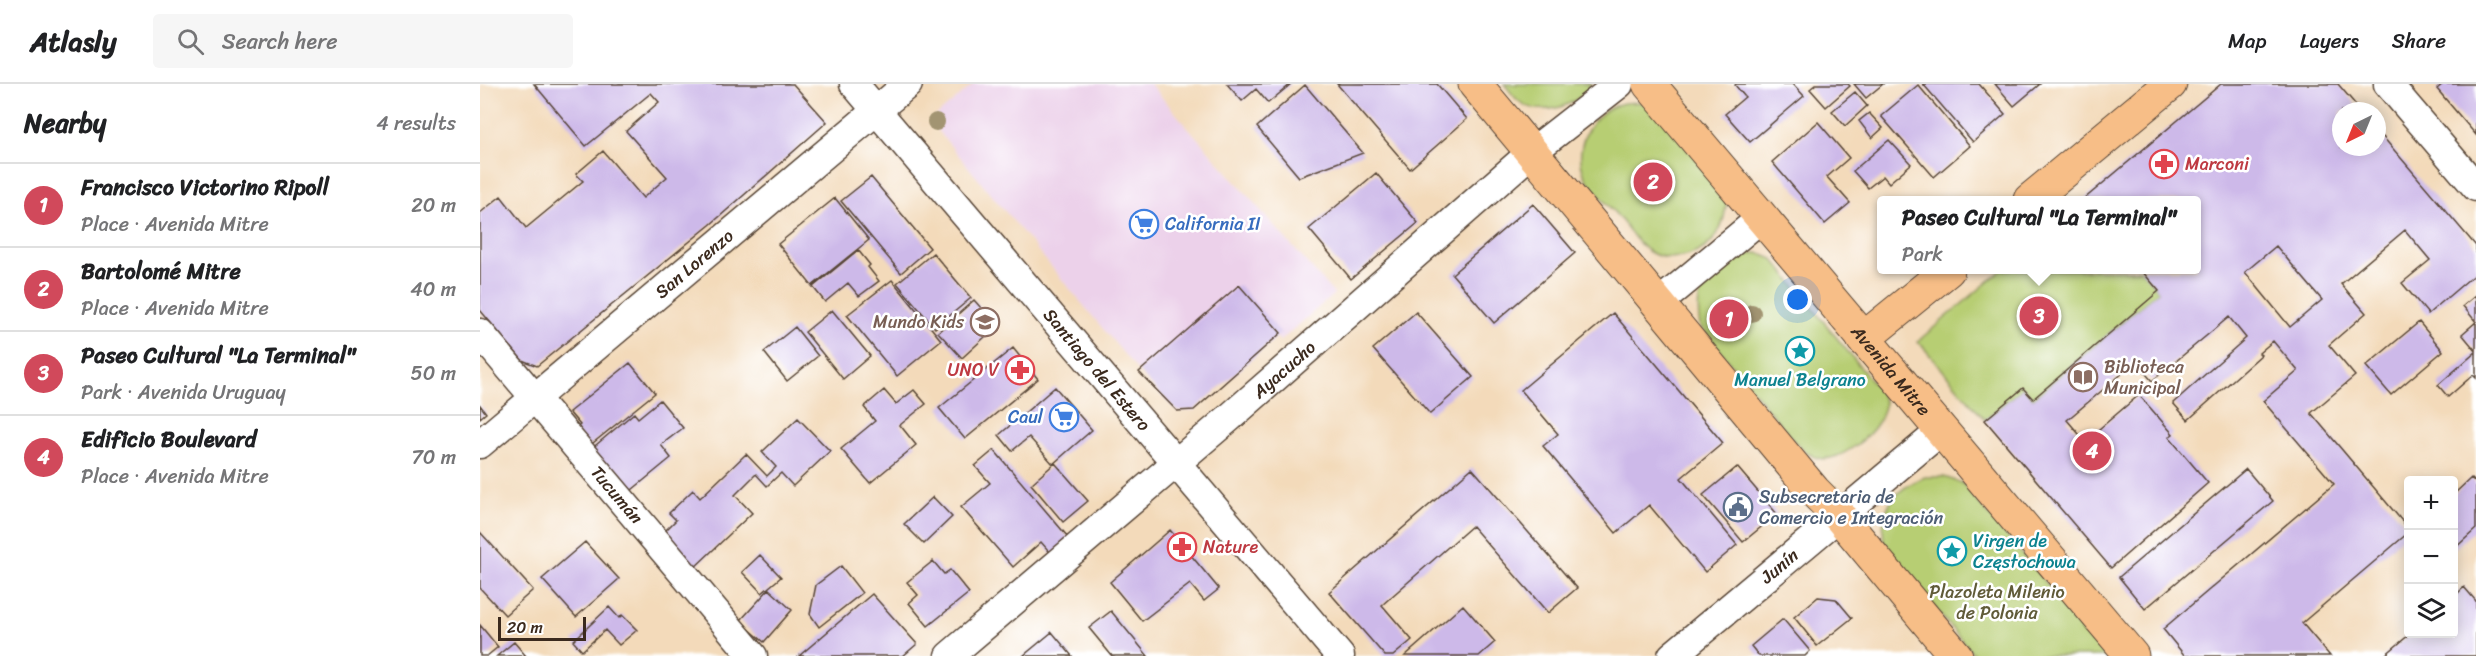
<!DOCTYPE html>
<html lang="en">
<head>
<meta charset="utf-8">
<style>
  :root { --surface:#fff; --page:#f6f6f6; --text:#202124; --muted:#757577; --line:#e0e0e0; --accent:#d1495b }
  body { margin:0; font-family:Sriracha,sans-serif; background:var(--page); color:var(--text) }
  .controls { position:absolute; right:18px; bottom:18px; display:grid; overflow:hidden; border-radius:6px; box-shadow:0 3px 15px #0003 }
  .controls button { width:54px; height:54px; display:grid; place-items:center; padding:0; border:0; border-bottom:2px solid var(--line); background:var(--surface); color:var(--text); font:30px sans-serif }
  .compass { position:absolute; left:1852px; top:18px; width:54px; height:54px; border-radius:50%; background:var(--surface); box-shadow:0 3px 15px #0003; rotate:223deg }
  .scale { position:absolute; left:18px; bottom:15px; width:88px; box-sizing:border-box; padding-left:6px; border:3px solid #3b2a1e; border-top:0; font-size:16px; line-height:21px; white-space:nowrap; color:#3b2a1e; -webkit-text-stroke:4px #fff; paint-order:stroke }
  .you { position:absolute; left:1318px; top:216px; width:21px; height:21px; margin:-15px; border:4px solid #fff; border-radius:50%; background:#1a73e8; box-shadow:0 0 0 9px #1a73e833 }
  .badge { display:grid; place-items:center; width:39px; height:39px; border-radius:50%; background:var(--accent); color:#fff; font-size:20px; font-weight:700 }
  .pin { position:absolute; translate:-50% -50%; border:3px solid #fff; box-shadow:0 2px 6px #0006 }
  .popup { position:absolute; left:1397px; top:112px; width:324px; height:78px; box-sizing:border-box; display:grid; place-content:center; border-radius:6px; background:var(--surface); filter:drop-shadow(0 2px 4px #0005); font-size:20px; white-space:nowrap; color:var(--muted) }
  .popup b { font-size:22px; color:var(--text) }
  .popup::after { content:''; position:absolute; left:50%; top:100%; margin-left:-12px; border:12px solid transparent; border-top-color:var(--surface) }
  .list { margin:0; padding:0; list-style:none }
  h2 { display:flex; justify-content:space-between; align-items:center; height:78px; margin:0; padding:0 24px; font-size:26px }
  h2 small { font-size:20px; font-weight:400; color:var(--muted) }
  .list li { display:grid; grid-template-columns:39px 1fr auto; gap:18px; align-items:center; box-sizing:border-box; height:84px; padding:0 24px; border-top:2px solid var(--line) }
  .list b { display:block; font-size:22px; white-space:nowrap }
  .list p { margin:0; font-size:20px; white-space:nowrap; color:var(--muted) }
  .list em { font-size:20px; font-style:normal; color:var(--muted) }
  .icon { flex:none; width:33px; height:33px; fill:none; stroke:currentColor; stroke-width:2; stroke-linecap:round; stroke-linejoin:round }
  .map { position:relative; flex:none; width:1996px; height:572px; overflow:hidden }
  header { display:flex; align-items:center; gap:36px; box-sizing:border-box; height:84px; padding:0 30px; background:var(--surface); border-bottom:2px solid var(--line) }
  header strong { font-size:28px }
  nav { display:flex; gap:33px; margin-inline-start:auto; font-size:21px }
  .search { width:420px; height:54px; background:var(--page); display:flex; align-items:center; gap:15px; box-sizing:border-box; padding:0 21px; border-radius:6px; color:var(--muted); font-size:22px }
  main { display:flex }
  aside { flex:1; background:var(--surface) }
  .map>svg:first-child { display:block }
</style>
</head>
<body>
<header>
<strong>Atlasly</strong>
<div class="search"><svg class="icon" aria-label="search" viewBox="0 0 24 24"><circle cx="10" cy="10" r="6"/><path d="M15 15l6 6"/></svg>Search here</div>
<nav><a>Map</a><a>Layers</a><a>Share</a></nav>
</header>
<main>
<aside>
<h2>Nearby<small>4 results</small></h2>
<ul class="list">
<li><span class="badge">1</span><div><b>Francisco Victorino Ripoll</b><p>Place · Avenida Mitre</p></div><em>20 m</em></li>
<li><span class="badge">2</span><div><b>Bartolomé Mitre</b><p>Place · Avenida Mitre</p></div><em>40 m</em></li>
<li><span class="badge">3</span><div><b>Paseo Cultural &quot;La Terminal&quot;</b><p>Park · Avenida Uruguay</p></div><em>50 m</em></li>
<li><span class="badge">4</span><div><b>Edificio Boulevard</b><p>Place · Avenida Mitre</p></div><em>70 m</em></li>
</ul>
</aside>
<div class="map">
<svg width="1996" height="572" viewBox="0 0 1996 572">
  <rect width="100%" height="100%" fill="#fff"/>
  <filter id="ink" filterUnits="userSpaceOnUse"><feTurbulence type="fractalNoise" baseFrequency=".0167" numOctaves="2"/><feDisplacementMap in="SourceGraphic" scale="12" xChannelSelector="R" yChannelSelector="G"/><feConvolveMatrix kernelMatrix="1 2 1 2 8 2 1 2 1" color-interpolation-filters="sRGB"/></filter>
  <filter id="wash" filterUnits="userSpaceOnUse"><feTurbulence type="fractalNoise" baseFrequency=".008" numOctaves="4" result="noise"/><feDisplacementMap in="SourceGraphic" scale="24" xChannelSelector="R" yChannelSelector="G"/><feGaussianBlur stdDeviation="1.35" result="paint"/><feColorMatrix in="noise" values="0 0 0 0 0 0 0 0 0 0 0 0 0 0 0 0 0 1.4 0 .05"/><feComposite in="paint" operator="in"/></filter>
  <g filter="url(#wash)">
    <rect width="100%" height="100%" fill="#f3daba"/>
    <path fill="#ecd1ea" d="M494,0h176l184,210 -54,47 -42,-49 -99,80 -209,-251z"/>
    <path fill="#b7ce73" stroke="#797c48" stroke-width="1.5" d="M1024,0h87c-12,22 -49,34 -71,18 -6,-4 -11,-13 -16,-18z
      M1163,18l18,6 66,91c-2,13 -3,24 -10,35 -13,22 -47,31 -69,17 -10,-6 -19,-22 -27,-31 -9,-11 -33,-35 -37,-46 -12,-30 10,-65 40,-71 6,-1 13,0 19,-1z
      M1278,169l15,6 106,131 6,13c-2,6 -3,12 -6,18 -10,17 -40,42 -61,37 -9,-2 -17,-10 -23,-16l-95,-116c-8,-45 13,-72 58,-73z
      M1522,186h139l18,21 -126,108 -10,-11 -38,32 -67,-79z
      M1445,393h19l18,6 146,173h-133l-90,-107c-7,-37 5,-58 40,-72z"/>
    <g id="blocks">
      <path fill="#cdb9e9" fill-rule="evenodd" d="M54,0h259l34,38 -117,103 -173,141 -15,-6 -42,-50v-97l21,-17 25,32 57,-47 -7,-7 27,-23 40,47 24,-21 -41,-46 33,-29 -8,-9 -65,53z
        M747,0h64l-23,19 -12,-14 -14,12z
        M857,0h100l30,35 -57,50z
        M1256,0h57l11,12 -54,46 -25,-28 20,-17 -10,-12z
        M1336,0h32l2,2 -24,21 -16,-18z
        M1374,0h29l-17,14z
        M1443,0h56l26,30 -32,28z
        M1515,0h45l-26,22z
        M1741,0h117l23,27h-20v36h36v-17l99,116v27l-48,41 -26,-31 28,-23 -25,-30 -64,54 25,29 -37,32 26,31 -44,37 97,115v5l-106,90 28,33h-145l-22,-27 171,-145 -71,-83 35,-30 -25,-30 -14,12 2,2 -73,65 -15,-17 73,-65 -17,-21 -77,64 -16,-19 -69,58 18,21 54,-46 34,39 -4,3 39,46 -97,85 -126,-148 38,-32 10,11 126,-108 -18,-21h55v-70h-113zM1796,162l46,54 -32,27 -45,-55z
        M1963,0h33v51l-39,-46z
        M825,1l58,68 -64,24 -42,-50z
        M1438,1l52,61 -36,31 -53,-61z
        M1375,8l12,14 -22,20 -13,-15z
        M1389,29l14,15 -11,10 -13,-17z
        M1338,38l31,36 -22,19 23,26 -25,21 -53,-62z
        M1409,56l22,24 -22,19 -6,-7 -15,12 -15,-17z
        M896,89l42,50 -67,56 -42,-50z
        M391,93l59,71 -29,25 -60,-72z
        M355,114l34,42 -57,46 -34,-42z
        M1053,120l42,49 -81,70 -42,-49z
        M378,166l12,15 -2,2 11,14 -20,15 -11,-13 -23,19 -12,-15z
        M453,169l38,45 -36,30 -38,-45z
        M412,196l49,60 -44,36 -50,-61z
        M759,201l42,48 -87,77 -17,1 -38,-39z
        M1996,211v27l-13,-16z
        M494,216l23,26 -35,32 -24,-26z
        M352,226l38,46 -27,23 -38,-47z
        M936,228l57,65 -43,37 -57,-65z
        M1133,229l110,130 -42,35 56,67 -32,27 -56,-67 -33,28 -73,-87 15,-12 -37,-44z
        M1939,238l24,29 -52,44 -25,-29z
        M1996,238v29l-14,-17z
        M315,243l23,29 -31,25 -23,-29z
        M533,264l25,31 -73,60 -26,-31z
        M1996,268v26l-3,-3 -25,22 -10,-12z
        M150,279l25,30 -67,54 -14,-17 6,-5 -11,-13z
        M575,303l37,43 -39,34 -24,-27 -17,14 -13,-16z
        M404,306l12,14 18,-14 12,14 -26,21 16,20 -46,38 -29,-34 34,-28 -11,-14z
        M180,316l23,28 -22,17 10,13 -44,36 -37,-44 44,-37 4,5z
        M0,321l6,8 -6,5z
        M318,334l32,33 -37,35 -12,-13 -14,13 -11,-12 -21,21 17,18 -59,56 -32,-34 15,-15 -7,-7 24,-23 7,8 46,-44 21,22 9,-9 -14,-15z
        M514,366l79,93 -18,15 -14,-16 -28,25 -52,-60 29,-24 -15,-17z
        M575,379l33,38 -25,21 -32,-38z
        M1257,383l40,47 -34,28 -40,-47z
        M992,384l105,120 -29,25 -76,-87 -90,79 30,35 -19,16h-8l-56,-64z
        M1766,385l27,32 -128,108 -26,-32z
        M1991,394l5,5v46l-22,20v-55z
        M453,413l19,20 -28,27 -20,-20z
        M690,446l49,59 -15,12 -14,-17 -48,37 -32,-39z
        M0,448l53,58 -28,25 -25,-27z
        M105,458l34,37 -43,38 -34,-38z
        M280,471l21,22 -19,16 -20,-21z
        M453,477l11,13 6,-4 19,23 -41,33 -19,-23 9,-8 -11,-13z
        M361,482l21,27 -43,34 -9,-13 6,-29z
        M1984,503l12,14v55h-92l26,-22h44v-37z
        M289,505l23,21 -28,32 -24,-21z
        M392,510l45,50 -14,12h-104z
        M1338,513l18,2 16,19 -35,28 -23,-29z
        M983,521l32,37 -16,14h-74z
        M129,523l10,11 3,-3 15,15 -18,15 -14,-15 -23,21 -9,-10z
        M631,527l37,45h-36l-23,-28z
        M1303,535l27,32 -5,5h-46l-8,-10z
        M0,541l18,22 -11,9h-7z
        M572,548l20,24h-49z
        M34,558l12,14h-29z"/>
    </g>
  </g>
  <g filter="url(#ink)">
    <use href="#blocks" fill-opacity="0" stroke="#574435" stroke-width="1.5"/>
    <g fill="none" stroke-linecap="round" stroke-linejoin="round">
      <g stroke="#574435" stroke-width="31">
        <g id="street">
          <path id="s1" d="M374,0l486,572"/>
          <path d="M1908,0l88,103"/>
          <path d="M1179,219l102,-85"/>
          <path id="s2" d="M0,249l273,323"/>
          <path id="s3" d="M0,360l428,-360"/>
          <path id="s4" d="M469,572l280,-238 303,-266 87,-68"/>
          <path id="s5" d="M1192,572l270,-226"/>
        </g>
      </g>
      <g stroke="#574435" stroke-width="35">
        <g id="primary">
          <path d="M995,0l339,407 25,25 117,140"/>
          <path id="s6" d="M1169,0l483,572"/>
          <path d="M1550,116l140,-116"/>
          <path d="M1383,255l85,-69"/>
        </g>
      </g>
      <use href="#street" stroke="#fff" stroke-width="28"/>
      <use href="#primary" stroke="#f7be87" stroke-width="33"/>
    </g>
    <g fill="#a29472">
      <circle cx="456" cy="38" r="9"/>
      <circle cx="1272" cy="229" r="9"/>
    </g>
  </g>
  <defs>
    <g id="pharmacy-ring" transform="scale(1.5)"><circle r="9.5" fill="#fff" stroke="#e0444e" stroke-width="1.5"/><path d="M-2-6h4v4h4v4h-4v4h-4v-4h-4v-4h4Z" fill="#e0444e"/></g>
    <g id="supermarket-ring" transform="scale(1.5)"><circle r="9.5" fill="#fff" stroke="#3f7fe0" stroke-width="1.5"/><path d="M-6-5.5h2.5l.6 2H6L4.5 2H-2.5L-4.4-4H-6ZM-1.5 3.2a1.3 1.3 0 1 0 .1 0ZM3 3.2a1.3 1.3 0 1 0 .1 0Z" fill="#3f7fe0"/></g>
    <g id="school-ring" transform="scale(1.5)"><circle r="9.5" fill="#fff" stroke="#8d6e63" stroke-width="1.5"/><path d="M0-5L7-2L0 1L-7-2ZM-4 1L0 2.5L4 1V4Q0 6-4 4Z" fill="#8d6e63"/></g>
    <g id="sight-ring" transform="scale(1.5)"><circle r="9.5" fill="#fff" stroke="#0f9aa8" stroke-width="1.5"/><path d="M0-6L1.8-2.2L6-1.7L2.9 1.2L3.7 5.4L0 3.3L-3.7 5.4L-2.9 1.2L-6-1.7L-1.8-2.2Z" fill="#0f9aa8"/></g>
    <g id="library-ring" transform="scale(1.5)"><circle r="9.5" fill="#fff" stroke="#8d6e63" stroke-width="1.5"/><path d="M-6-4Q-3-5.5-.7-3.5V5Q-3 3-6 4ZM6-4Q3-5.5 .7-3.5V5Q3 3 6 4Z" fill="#8d6e63"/></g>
    <g id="civic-ring" transform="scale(1.5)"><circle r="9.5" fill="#fff" stroke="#5c6f8a" stroke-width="1.5"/><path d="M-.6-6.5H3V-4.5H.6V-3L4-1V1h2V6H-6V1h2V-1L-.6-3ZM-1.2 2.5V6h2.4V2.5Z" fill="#5c6f8a"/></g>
  </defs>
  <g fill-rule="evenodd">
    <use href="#pharmacy-ring" x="1684" y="80"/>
    <use href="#supermarket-ring" x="664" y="140"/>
    <use href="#school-ring" x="505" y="238"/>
    <use href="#sight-ring" x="1320" y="267"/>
    <use href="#pharmacy-ring" x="540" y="286"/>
    <use href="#library-ring" x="1603" y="293"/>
    <use href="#supermarket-ring" x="584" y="333"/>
    <use href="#civic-ring" x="1258" y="423"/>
    <use href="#pharmacy-ring" x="702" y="463"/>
    <use href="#sight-ring" x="1472" y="467"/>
  </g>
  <g text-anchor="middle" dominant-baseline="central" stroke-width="5" stroke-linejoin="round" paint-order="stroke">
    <g font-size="18" fill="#be3a42" stroke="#fff" text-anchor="start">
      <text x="1705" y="80">Marconi</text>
      <text x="519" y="286" text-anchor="end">UNO V</text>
      <text x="723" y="463">Nature</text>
    </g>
    <g font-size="18" fill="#366cbe" stroke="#fff" text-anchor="start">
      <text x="685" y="140">California II</text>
      <text x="563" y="333" text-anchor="end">Caul</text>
    </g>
    <g font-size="18" fill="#3b2a1e" stroke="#fff">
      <text stroke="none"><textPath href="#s3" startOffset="280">San Lorenzo</textPath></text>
      <text stroke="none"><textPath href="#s1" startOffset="375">Santiago del Estero</textPath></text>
      <text stroke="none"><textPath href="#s4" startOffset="441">Ayacucho</textPath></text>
      <text stroke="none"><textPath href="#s6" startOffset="375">Avenida Mitre</textPath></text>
      <text stroke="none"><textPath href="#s2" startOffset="212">Tucumán</textPath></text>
      <text stroke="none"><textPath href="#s5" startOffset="140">Junín</textPath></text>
    </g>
    <g font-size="18" fill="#785e54" stroke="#fff" text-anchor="end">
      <text x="484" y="238">Mundo Kids</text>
      <text x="1624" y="283" text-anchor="start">Biblioteca<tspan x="1624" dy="21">Municipal</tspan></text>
    </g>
    <g font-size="18" fill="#0d838f" stroke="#fff">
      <text x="1320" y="296">Manuel Belgrano</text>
      <text x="1493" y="457" text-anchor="start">Virgen de<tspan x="1493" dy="21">Częstochowa</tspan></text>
    </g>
    <g font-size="18" fill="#4e5e75" stroke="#fff" text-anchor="start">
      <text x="1279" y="413">Subsecretaria de<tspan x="1279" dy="21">Comercio e Integración</tspan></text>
    </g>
    <g font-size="18" fill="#605b38" stroke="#fff">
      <text x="1517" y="508">Plazoleta Milenio<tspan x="1517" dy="21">de Polonia</tspan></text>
    </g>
  </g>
</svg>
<div class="controls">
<button>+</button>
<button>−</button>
<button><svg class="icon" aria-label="layers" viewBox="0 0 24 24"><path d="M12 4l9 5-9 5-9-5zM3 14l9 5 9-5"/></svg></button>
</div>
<svg class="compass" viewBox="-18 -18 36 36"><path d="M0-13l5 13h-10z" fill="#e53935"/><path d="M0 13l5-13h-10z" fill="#757577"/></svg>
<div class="scale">20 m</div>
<div class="you"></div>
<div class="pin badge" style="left:1249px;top:235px">1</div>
<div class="pin badge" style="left:1173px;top:98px">2</div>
<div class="pin badge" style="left:1559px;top:232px">3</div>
<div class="popup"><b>Paseo Cultural &quot;La Terminal&quot;</b>Park</div>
<div class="pin badge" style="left:1612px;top:367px">4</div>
</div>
</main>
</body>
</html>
